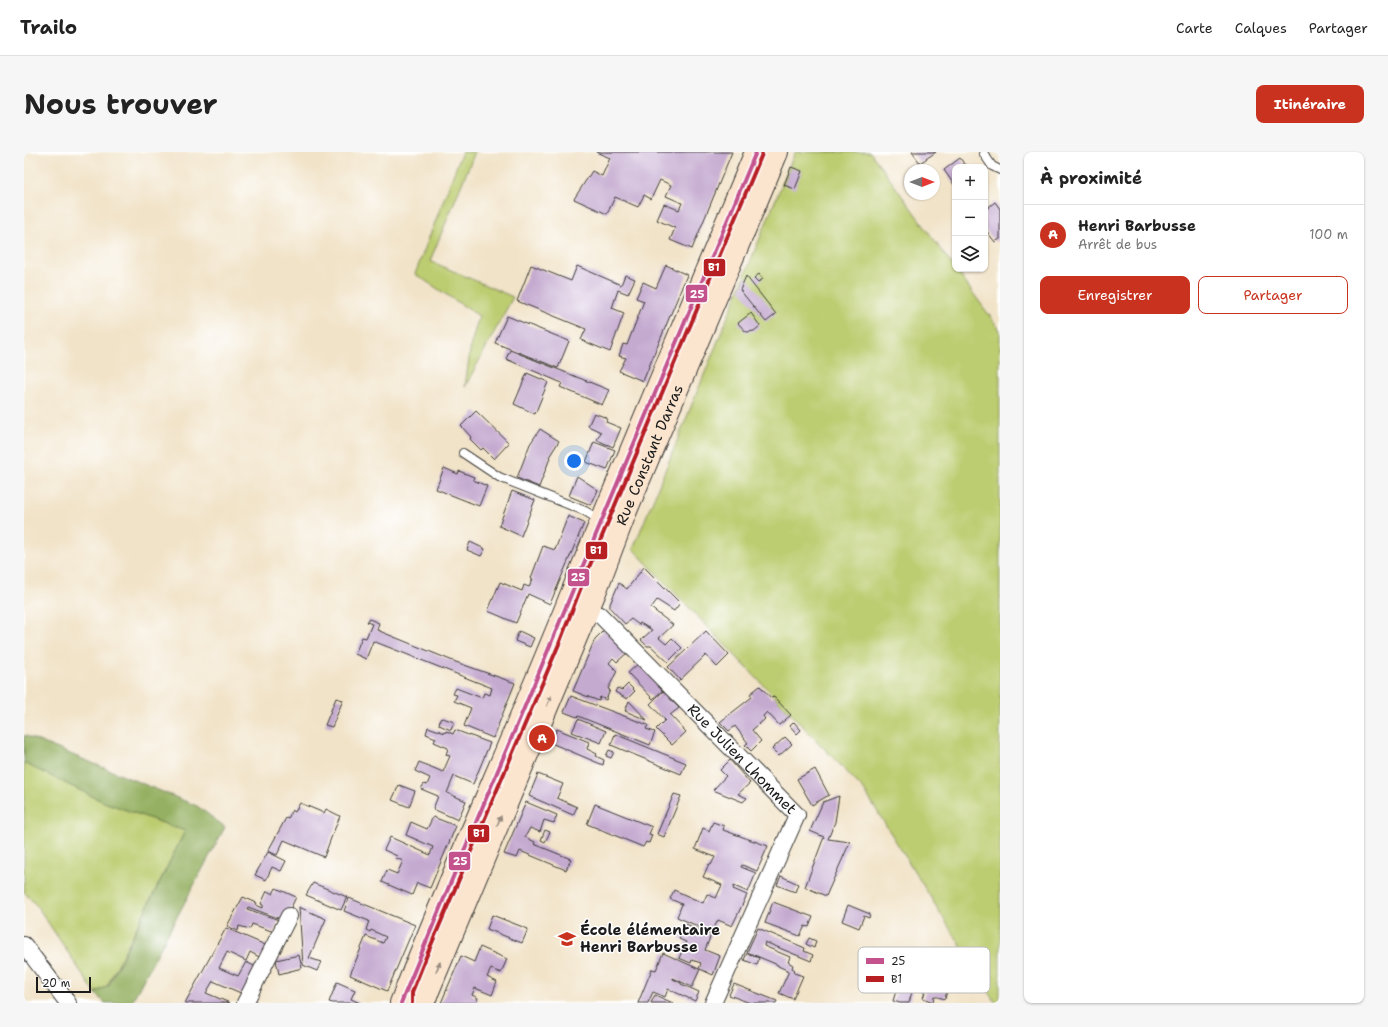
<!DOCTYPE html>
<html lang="fr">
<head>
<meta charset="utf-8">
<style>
  :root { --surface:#fff; --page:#f6f6f6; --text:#222; --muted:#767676; --line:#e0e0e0; --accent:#c8321e }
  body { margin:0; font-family:"Shantell Sans",sans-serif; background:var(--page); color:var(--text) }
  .controls { position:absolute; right:12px; top:12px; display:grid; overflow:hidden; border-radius:8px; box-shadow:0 1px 3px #0004 }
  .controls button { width:36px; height:36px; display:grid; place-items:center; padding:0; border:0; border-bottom:1px solid var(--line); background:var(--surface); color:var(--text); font:20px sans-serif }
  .compass { position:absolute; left:880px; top:12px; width:36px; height:36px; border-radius:50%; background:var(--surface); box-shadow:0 1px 3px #0004; rotate:90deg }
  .scale { position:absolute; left:12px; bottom:10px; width:55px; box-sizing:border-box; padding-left:4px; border:2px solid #1c1c1c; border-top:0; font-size:11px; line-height:14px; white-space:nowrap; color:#1c1c1c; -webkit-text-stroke:3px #fff; paint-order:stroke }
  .you { position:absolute; left:550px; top:309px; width:14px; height:14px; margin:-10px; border:3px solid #fff; border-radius:50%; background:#1a73e8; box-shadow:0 0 0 6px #1a73e833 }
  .badge { display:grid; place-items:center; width:26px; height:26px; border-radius:50%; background:var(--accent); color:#fff; font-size:13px; font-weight:700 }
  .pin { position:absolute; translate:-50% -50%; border:2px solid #fff; box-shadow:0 1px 4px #0006 }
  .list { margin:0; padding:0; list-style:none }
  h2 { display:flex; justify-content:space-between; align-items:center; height:52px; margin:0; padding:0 16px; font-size:17px }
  h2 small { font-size:13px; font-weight:400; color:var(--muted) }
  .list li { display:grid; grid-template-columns:26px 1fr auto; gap:12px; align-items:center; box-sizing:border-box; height:60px; padding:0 16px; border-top:1px solid var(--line) }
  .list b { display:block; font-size:15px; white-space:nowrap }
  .list p { margin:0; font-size:13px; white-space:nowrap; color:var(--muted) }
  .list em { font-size:13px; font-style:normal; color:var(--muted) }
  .actions { display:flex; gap:8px; padding:12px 16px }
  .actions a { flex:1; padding:9px 0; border:1px solid var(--accent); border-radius:8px; text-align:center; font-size:14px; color:var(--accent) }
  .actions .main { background:var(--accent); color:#fff }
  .icon { flex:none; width:22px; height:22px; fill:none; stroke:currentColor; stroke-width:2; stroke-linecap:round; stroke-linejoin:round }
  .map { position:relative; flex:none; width:976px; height:851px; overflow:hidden; border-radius:8px }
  header { display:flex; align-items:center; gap:24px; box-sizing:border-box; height:56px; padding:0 20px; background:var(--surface); border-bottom:1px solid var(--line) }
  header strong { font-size:19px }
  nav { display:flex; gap:22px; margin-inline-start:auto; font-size:14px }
  .intro { display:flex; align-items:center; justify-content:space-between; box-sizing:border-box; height:96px; padding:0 24px }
  h1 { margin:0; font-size:28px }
  .button { padding:10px 18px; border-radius:8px; background:var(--accent); color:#fff; font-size:14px; font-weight:700 }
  main { display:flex; gap:24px; padding:0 24px }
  aside { flex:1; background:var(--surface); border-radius:8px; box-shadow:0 1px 3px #0004 }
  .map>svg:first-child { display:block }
</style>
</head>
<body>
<header>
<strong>Trailo</strong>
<nav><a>Carte</a><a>Calques</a><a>Partager</a></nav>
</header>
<div class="intro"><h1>Nous trouver</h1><a class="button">Itinéraire</a></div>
<main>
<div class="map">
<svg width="976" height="851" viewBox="0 0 976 851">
  <rect width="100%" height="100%" fill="#fff"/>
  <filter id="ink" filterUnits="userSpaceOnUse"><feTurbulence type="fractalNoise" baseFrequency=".025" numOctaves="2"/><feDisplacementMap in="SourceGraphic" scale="8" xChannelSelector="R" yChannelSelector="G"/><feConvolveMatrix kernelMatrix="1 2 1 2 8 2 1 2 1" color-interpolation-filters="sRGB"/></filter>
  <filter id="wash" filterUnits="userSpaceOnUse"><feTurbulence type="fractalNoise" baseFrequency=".012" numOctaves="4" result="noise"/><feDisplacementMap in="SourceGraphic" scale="16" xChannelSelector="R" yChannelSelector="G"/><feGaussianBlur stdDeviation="0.9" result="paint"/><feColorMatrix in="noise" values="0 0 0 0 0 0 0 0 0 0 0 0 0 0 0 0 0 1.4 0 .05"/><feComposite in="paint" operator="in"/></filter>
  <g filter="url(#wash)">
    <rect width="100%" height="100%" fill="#f1e3c8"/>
    <path fill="#bccc6f" stroke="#6c7446" d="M438,0h13l-45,109 83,36 -48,90 6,-43 8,-28 -64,-42z
      M771,0h75l130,178v673h-4l-132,-213 -231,-241z
      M0,611l80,39 81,29 -78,155 -12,7 -58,-87 -13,-14z"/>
    <path fill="#95b062" stroke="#58663f" d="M0,583l173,71 28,21 -94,176h-26l-10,-10 13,-7 77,-155 -81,-29 -80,-39z"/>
    <g id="blocks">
      <path fill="#c5aad0" d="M572,0h136l-40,97 -22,-9 5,-12 -18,-8 7,-16 15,6 3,-7 -16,-7 5,-11 -11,-5 -9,19 -7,-4 -6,12 -23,-10 -8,17 -33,-15 18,-28 10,5 8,-18z
        M888,0h24l-16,11z
        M936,6l5,7 1,-1 2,3h-13v19l-11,-16z
        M767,15l11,4 -7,18 -11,-4z
        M971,50l5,7v30l-5,3 -10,-13v-19z
        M507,113l40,16 6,-15 44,19 4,-10 10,4 -7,15 -10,-4 -6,18 12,5 -14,39 -29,-12 5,-11 -69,-28z
        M642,113l21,10 -44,106 -24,-10 7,-13 -7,-2 4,-12 4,1 17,-44 -8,-3 7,-16 13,6z
        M735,122l4,5 -5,3 -4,-4z
        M722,124l30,38 -10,8 -26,-32z
        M727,161l9,13 -6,5 -7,1 -2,-1 -7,-8z
        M483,164l62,25 -11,27 -63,-25z
        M486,198l99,40 -7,15 -42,-18 2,-4 -56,-24z
        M503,221l21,9 -13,32 -21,-10z
        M452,259l33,32 -15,16 -11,-11 -2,2 -11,-11 1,-2 -10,-11z
        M570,261l13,5 -1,4 15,6 -8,19 -16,-7 4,-8 -13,-6z
        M516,277l19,12 -10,16 1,1 -11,29 -22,-9 13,-34z
        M570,290l21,8 -8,20 -21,-8z
        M420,316l14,6 1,-3 15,6 -1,3 14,6 -8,20 -43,-17z
        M553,324l21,14 -7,15 -22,-9z
        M488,339l23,9 -14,36 -22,-10z
        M544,364l16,7 -34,81 -22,-10 -12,29 -28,-12 12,-29 22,9 2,-6 5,2 4,-8 -2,-1 12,-32 12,4z
        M446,390l15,7 -4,7 -14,-6z
        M620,415l36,36 -6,8 -17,-11 -6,8 22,17 -14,13 7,6 6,-6 10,10 -14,14 -17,-16h-4l-6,-6 11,-10 -12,-7 -1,2 -8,-6 -6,5 -15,-16v-4l9,-21 8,6z
        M345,467l10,4 -2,7 76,31 62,22 -22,55 -29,-12 7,-18 -17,-7 3,-6 -4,-1 3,-6 26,10 2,-5 6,2 2,-7 -119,-47 -7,18 -11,-5 7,-17 4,1 6,-14 -5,-2z
        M582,476l22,24 -11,10 -4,-4 -4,5 8,8 -9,18 2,1 -4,10 -6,-3 -1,4 -26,-10 22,-52z
        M495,479l15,7 -4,9 -15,-6z
        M682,479l23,24 -12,12 -11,-12 -26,25 -12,-13z
        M615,511l25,26 -11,10 -25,-26z
        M604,532l7,7 -8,8 -12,-7 2,-4 5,2z
        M736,534l11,12 3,-1 17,18 -12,10 -12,-13 -4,4 2,3 -13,11 9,11 -10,10 -6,-6 3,-2 -13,-17 -6,5 -9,-9 32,-25 -2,-3z
        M639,539l16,17 -9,7 16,17 -14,13 -16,-16 9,-9 -15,-16z
        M547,544l77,29 -2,4 9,3 -5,13 -72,-29 -1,1 -13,-5z
        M312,546l7,2 -11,27 -7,-2z
        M605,549l18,19 -22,-9z
        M419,566l11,4 -3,8 -12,-5 1,-6z
        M554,567l28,12 -5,12 -29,-11z
        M770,570l7,8 -4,4 -7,-8z
        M404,575l17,6 1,-2 7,3 2,-4 35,13 -17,41 -19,-8 -7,17 19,8 -8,19 -25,-11 5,-13 -17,-7 3,-5 3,1 3,-7 -15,-7 4,-9 24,10 7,-16 -4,-1 2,-7 -14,-6 2,-4 -10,-4z
        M533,577l32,13 -2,7 10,5 -1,2 8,4 -1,5 -52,-22z
        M591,582l71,29 -5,11 -70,-29z
        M761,585l7,7 -13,12 -7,-7z
        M585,598l5,2 -3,6 -5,-2z
        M706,608l20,23 -12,11 9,4 -4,4 -30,-12 13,-14 -6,-6z
        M791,617l14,26 -17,10 -15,-26z
        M514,622l25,10 -6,14 20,9 -4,8 -44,-19z
        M375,633l16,6 -6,16 -17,-7z
        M650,642l7,2 -17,41 -7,-3z
        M815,644l-4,26 -7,17 22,3 -24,54 -21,-9 19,-50 -14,-6 13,-29z
        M502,650l31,13 -3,8 -10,-3 -4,12 -10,-4 -5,9 10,5 -1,2 37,15 -5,11 -46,-19 -3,7 -13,-4z
        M276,651l24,10 2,-4 14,7 -9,22 -7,19 -40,-17 -7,15 -9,-4 18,-33 2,1 4,-9 3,2z
        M571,652l57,23 -3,7 3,1 -3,8 -3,-1 -3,5 -56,-23z
        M409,665l23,9 -26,62 -13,-5 -5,12 -30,-13 5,-12 10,4 6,-13 -7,-3 1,-2 -13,-6 6,-13 40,18 3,-8 -27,-12 5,-13 16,7z
        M689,670l11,4 -1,4 45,16 -11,25 -15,-6 -1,2 15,6 -8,19 -14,-6 -1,3 14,6 -15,31 -14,-6 -6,12 -2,1 -9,-4 1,-1 -25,-11 5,-13 -12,-5 4,-9 29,13 4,-9 9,4 6,-13 -19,-8 6,-13 2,1 4,-8 -20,-8 8,-21 6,3z
        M521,678l5,2 -5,10 -4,-2z
        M244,700l18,9 -5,10 -9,-4 -6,13 -11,-5z
        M757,724l17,8 -3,8 -18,-7z
        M289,731l34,14 -6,13 -35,-15z
        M252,736l20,9 -9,19 -4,4 -35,-13 -1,2 32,11 -5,12 -22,-8 -2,5 -11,-3 -1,5 -11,-5 16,-29 14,6 -1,2 7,3v-3l-2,-1 6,-13 6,3z
        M325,746l66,27 -28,66 -37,-16 16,-39 17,7 3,-6 -15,-7 -1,2 -4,-2 3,-9 -25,-10z
        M749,750l40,15 -4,10 -4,-1 -5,10 -35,-13z
        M824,753l22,9 -1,4 -5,-2 -5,12 -17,-7z
        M275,755l27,12 -17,39 12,4 -4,9 -14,-6z
        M468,763l36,14 -6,14 -35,-14z
        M662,772l25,11 -6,15 15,6 -7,19 -13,-6 -8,18 -19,-9v1l8,4v1l18,8 -4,9 -27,-12 -3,8 -12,-5 -5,11h-10l14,-34 4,1 7,-17 36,16 2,-6 -9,-3 -1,3 -12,-5 7,-16 -7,-3z
        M202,776l44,19 -7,12 -13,-7 -4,9 -19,-9 -8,16 19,8 8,-14 12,6 -15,26 -30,-13 -7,12 24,10h-45z
        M734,776l47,20 -1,3 9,4 -2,6 -46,-19 -1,4 26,11 -2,5 5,3 -1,3 3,2 -1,3 9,3 -10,23 -14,-6 10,-22 -11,-5v-1l-31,-13z
        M785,786l7,3 -2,7 -8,-4z
        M456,795l27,12 -6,14 -10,-4 -4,8 10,5 -5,13 -17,-7 -3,7 6,3 -2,5h-35l20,-47 13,6z
        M723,801l12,5 -2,7 -13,-5z
        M869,802l40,11 -2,8 19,5 -5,21 -11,-3 -1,6 -10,-4 2,-6 -9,-3 1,-6 -20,-6 -2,6 -9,-3z
        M275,803l3,13 -23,6 -3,-14z
        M313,830l18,8 -4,9 9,4h-27l-4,-1z
        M710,832l43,17 -1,2h-26l-21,-8z
        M874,832l15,4 -4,15h-9l-7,-2z
        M631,843l18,8h-22z"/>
    </g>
  </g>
  <g filter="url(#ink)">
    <use href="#blocks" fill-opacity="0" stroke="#3c3a36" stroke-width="1"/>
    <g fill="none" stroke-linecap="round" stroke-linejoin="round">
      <g stroke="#3c3a36" stroke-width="10">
        <path id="service" d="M960,2l8,12 8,4
          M439,301l36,24 86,34 16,10"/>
      </g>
      <g stroke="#3c3a36" stroke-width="18">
        <g id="minor">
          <path id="s1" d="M553,454l23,9 197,200 -84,188"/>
          <path d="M0,793l44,58"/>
          <path d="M221,851l44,-87"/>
        </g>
      </g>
      <g stroke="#3c3a36" stroke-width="24">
        <g id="secondary">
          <path d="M377,851c56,-144 122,-284 178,-428l177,-423"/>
          <path id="s2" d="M399,851l172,-411 30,-79 152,-361"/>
        </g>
      </g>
      <use href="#service" stroke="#fff" stroke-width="8"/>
      <use href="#minor" stroke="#fff" stroke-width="16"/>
      <use href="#secondary" stroke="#fbe5cf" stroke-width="22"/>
      <g stroke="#fff" stroke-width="7">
        <path id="bus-1" d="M377,851l44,-107 90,-214 44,-107 177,-423"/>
      </g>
      <g stroke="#fff" stroke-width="7">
        <path id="bus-2" d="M388,851v-11l14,-35 133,-313 26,-67 177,-423"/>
      </g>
      <use href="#bus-1" stroke="#c4538d" stroke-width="4"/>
      <use href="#bus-2" stroke="#b71f22" stroke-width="4"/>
    </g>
    <defs><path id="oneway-solid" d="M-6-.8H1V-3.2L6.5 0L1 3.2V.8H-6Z"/></defs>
    <g fill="#978b7e">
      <use href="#oneway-solid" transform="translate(525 549) rotate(-67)"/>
      <use href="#oneway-solid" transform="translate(475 669) rotate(-68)"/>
      <use href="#oneway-solid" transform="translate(414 815) rotate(-67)"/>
    </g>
  </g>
  <defs>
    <g id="school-bare" transform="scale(1.38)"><path d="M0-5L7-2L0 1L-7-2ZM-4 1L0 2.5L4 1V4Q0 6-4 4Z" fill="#c8321e" stroke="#fff" stroke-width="2.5" paint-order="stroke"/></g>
  </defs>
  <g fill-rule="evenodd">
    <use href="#school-bare" x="543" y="787"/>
  </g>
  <g text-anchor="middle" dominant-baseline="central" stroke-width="3" stroke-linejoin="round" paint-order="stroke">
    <g font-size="15" fill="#1c1c1c" stroke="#fff">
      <text stroke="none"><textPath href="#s2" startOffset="593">Rue Constant Darras</textPath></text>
      <text stroke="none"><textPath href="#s1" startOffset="227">Rue Julien Lhommet</textPath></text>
    </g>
    <g font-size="15" font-weight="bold" fill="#1c1c1c" stroke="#fff" text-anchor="start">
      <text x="556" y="778">École élémentaire<tspan x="556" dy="17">Henri Barbusse</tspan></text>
    </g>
  </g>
  <rect x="834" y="795" width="132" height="46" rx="6" fill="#fff" stroke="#bbb" stroke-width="1"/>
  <rect x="842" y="806" width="18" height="6" fill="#c4538d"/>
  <rect x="842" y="824" width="18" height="6" fill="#b71f22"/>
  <g font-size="11" fill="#1c1c1c">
    <text x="867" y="813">25</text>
    <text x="867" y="831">B1</text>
  </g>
  <g stroke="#fff" stroke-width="1.5">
    <rect x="679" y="106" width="23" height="19" rx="4" fill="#b71f22"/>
    <rect x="661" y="132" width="23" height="19" rx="4" fill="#c4538d"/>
    <rect x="561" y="389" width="23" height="19" rx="4" fill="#b71f22"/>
    <rect x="543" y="416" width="23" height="19" rx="4" fill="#c4538d"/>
    <rect x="443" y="672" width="23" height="19" rx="4" fill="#b71f22"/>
    <rect x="424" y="699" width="23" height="20" rx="4" fill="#c4538d"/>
  </g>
  <g font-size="11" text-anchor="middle" font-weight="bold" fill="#fff">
    <text x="690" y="119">B1</text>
    <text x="673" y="146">25</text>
    <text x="572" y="402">B1</text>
    <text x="554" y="429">25</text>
    <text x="455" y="685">B1</text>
    <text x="436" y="713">25</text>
  </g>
</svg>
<div class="controls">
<button>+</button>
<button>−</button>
<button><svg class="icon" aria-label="layers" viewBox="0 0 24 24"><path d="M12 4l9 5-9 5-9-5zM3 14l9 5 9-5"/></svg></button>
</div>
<svg class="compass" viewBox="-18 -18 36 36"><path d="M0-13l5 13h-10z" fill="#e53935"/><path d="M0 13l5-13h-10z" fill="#767676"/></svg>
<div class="scale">20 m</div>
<div class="you"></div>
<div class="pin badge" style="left:518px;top:586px">A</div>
</div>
<aside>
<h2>À proximité<small></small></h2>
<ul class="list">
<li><span class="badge">A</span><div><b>Henri Barbusse</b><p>Arrêt de bus</p></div><em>100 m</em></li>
</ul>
<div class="actions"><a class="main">Enregistrer</a><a>Partager</a></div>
</aside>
</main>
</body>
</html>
